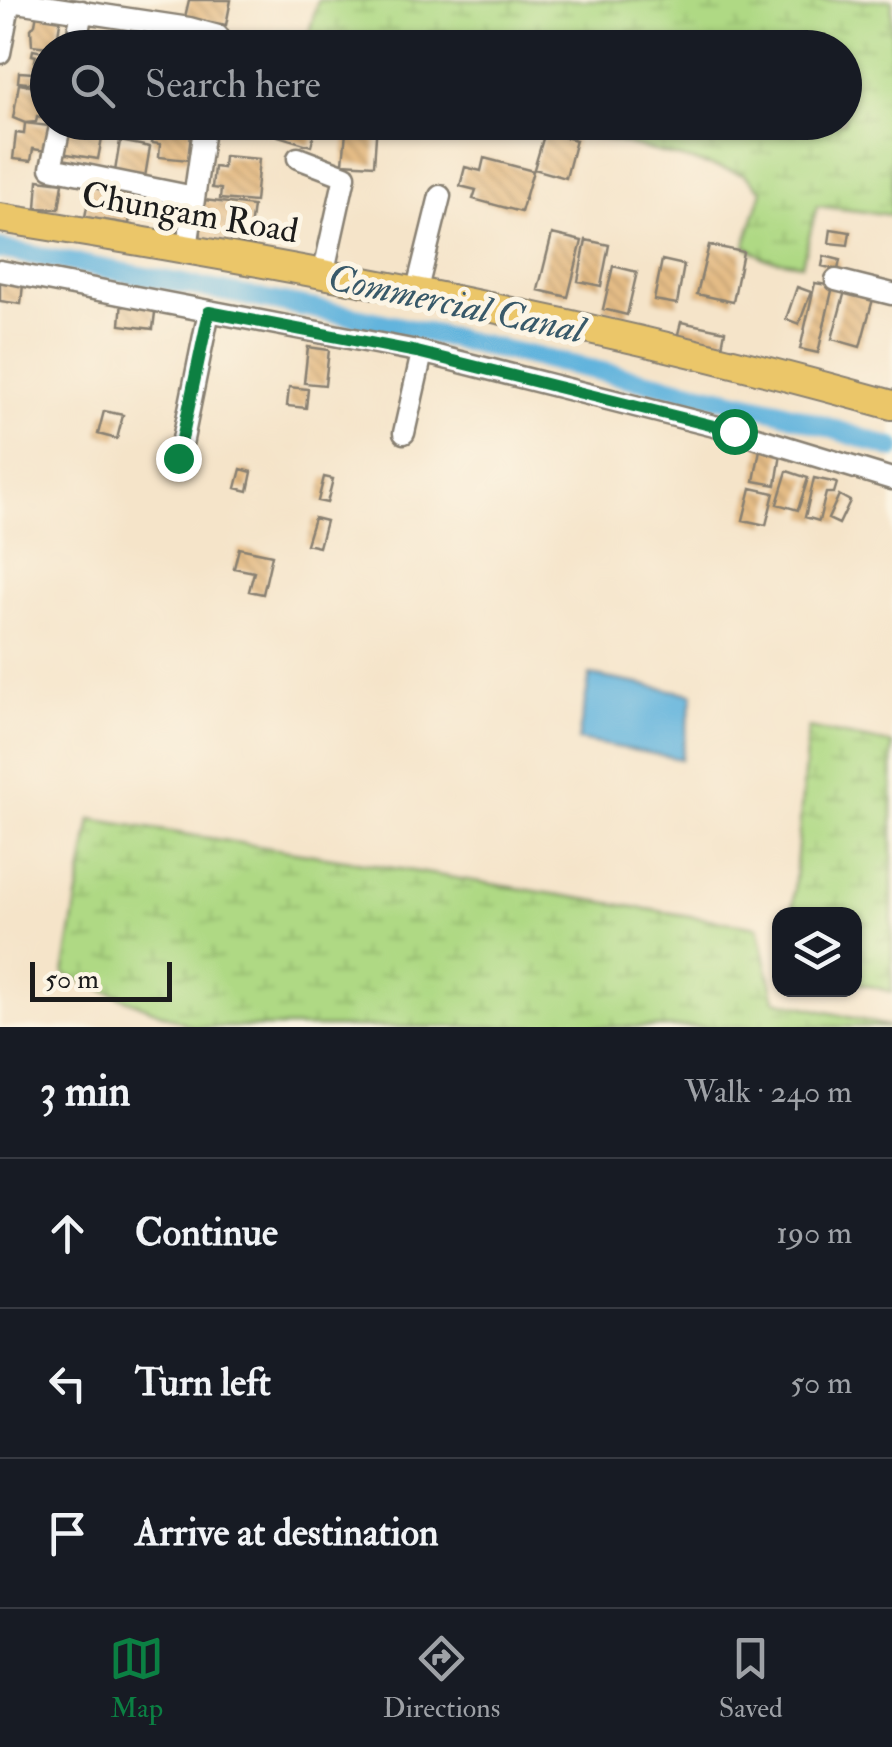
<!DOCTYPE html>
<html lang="en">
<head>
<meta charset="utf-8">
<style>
  :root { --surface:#171b24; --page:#20242c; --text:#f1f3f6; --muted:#9ea1a6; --line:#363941; --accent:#0b8043 }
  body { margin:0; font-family:"IM FELL Double Pica",serif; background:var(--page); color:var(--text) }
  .controls { position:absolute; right:30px; bottom:30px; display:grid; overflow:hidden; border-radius:20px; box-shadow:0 2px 8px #0004 }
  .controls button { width:90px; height:90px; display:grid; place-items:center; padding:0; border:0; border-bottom:2px solid var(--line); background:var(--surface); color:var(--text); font:50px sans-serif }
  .scale { position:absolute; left:30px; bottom:25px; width:142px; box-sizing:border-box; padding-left:10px; border:5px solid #1c1c1c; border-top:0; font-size:28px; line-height:35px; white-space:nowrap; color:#1c1c1c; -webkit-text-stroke:8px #fcf5e5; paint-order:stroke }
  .stop { position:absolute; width:30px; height:30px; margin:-22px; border:8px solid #0b8043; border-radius:50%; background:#fff }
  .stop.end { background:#0b8043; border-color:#fff; box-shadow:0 2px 10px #0008 }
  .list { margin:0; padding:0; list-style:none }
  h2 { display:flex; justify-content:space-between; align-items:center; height:130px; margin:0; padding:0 40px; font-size:42px }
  h2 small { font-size:32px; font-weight:400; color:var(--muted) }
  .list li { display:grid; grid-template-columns:65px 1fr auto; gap:30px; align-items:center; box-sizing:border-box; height:150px; padding:0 40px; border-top:2px solid var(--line) }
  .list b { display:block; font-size:38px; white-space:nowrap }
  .list em { font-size:32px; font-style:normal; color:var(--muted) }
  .icon { flex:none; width:55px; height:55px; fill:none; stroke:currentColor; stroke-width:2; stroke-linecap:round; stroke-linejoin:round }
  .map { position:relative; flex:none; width:892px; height:1027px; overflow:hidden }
  .search { position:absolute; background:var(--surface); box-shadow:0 2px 8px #0004; left:30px; right:30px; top:30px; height:110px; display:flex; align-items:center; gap:25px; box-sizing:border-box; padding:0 35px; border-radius:55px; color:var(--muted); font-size:38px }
  .sheet { height:580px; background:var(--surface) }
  nav { display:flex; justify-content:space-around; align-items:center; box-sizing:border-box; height:140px; border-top:2px solid var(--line); background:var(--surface); font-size:28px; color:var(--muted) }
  nav a { display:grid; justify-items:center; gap:5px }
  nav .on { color:var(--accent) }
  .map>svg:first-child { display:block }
</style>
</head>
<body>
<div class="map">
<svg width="892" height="1027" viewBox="0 0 892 1027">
  <defs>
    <pattern id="wetland-marsh" width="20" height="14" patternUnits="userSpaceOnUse" patternTransform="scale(2.5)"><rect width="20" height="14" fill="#afd984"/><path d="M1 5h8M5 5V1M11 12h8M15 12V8" fill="none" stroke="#96ba71"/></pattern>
    <pattern id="building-back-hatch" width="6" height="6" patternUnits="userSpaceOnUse" patternTransform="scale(2.5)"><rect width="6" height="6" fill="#e4bc86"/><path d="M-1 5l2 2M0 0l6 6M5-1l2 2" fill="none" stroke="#c3a173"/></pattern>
  </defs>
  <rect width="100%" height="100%" fill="#fcf5e5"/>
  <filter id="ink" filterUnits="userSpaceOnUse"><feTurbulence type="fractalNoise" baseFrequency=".01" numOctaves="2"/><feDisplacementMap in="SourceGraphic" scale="20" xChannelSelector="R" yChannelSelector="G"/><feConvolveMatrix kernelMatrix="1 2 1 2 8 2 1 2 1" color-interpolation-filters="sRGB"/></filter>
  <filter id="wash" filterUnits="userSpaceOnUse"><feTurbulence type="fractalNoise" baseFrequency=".0048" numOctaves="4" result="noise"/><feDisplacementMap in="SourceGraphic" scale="40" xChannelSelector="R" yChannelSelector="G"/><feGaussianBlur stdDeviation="2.25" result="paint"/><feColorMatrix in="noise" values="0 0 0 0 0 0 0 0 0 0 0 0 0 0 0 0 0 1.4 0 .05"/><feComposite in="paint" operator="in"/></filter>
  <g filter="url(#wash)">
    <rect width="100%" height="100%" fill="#f5e4c9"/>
    <path fill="url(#wetland-marsh)" stroke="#667a50" stroke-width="2.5" d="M318,0h574v215l-75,-9 -15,58 -38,-6 -19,-13 17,-54 -18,-17 -141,-36 -91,-15 332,-1v-74l-539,-1z
      M808,728l84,16v248l-37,-10 -1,-68h-62z
      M91,819l667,108 17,73 117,27h-698l-130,-53z"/>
    <path fill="#62b4dd" stroke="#3f687c" stroke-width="2.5" d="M590,675l103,19 -12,65 -103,-19z"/>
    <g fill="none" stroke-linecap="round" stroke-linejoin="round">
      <path stroke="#62b4dd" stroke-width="20" d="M0,249l347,66 431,96 114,37"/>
    </g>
    <g id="blocks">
      <path fill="url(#building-back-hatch)" d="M189,0h42l-5,25 -41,-8z
        M37,13l24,3 -5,32 -24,-3 -1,-16 4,-5z
        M81,33l39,5 -1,10h-40z
        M233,40l21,3 -1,5h-21z
        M33,50l15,3v21l-15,-5 3,-13 -4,-1z
        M19,72l29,2 -1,11 -29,-3z
        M19,84l29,5 -3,29 -8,-2 -1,6 -11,1 -12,-5z
        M66,122h39l-7,37 -37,-6z
        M155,122l37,4 -4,34 -29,-3 1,-13 -8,-1z
        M282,122h35l-6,24 -33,-10z
        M347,122h30l-3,43 -31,-2z
        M25,123l24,3 -3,25 -13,-2 -2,12 -18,-2 3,-26 8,1z
        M545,132l31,8 -10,38 -32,-9z
        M120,141l30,6 -5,30 -30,-6z
        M224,156l35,3 -4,43 -35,-3 1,-10 -9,-1 2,-21 9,1z
        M484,158l49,13 -12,41 -48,-13 3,-9 -16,-4 5,-19 16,4z
        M38,180l25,3 -4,26 -23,-1z
        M91,185l43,7 -5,32 -44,-7z
        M204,200l49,6 -5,39 -48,-6z
        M831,229l19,3 -2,13 -19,-2z
        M552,234l30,7 -14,56 -30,-7z
        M586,240l23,5 -8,41 -23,-5z
        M709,245l34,7 -10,50 -36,-8z
        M824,256l16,4 -2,10 -16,-4z
        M662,260l22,5 -7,39 -23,-4z
        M613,266l24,6 -10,43 -24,-6z
        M0,281l23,3 -2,20 -21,-3z
        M815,283l18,3 -15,67 -18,-4z
        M797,287l14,5 -12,32 -13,-5z
        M845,291l28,8 -13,48 -28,-8z
        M122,300l34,4 -3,25 -33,-4z
        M681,322l44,9 -4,21 -45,-10z
        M308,347l21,3 -4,35 -21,-2z
        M289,387l19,2 -2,19 -19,-2z
        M104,411l19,4 -6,24 -19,-5z
        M761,444l21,4 -6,37 -22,-4z
        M241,469l11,3 -4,19 -12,-3z
        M787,471l21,7 -10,32 -21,-6z
        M324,477l9,2 -6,24 -9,-2z
        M814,478l23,5 -3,10h-8l-7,28 -14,-4z
        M751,488l23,5 -8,32 -23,-5z
        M839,495l11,6 -11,23 -11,-5z
        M314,518l12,3 -7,26 -13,-3z
        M239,548l33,7 -9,39 -14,-3 5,-19 -20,-4z"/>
    </g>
  </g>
  <g filter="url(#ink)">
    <use href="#blocks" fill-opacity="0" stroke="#888072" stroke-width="2.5"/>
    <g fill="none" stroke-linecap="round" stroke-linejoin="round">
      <g stroke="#888072" stroke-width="25">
        <path id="minor" d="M10,1l179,27 29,8 -1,12
          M75,48l7,-37
          M0,53l10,-53
          M61,122l-10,46 143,29
          M298,158l47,18 -22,99
          M187,248l18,-126
          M0,271l417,80 317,80 158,48
          M836,280l56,14
          M416,293l24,-97
          M404,433l18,-80
          M179,459l30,-148"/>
      </g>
      <g stroke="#888072" stroke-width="32">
        <path id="major" d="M0,218c300,48 600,105 892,187"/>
      </g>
      <use href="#minor" stroke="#fff" stroke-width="20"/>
      <use href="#major" stroke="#ebc669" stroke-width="28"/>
    </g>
  </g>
  <g fill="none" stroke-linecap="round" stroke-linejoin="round" filter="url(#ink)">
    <path stroke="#0b8043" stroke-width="12" d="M178,458l31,-146 208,40 317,79"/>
  </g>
  <g text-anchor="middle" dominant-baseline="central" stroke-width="10" stroke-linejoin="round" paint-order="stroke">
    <g font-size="35" fill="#1c1c1c" stroke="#fcf5e5">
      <text transform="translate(190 213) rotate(10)">Chungam Road</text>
    </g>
    <g font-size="38" font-style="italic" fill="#385969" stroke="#fcf5e5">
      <text transform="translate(456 304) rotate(12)">Commercial Canal</text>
    </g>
  </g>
</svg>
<div class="controls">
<button><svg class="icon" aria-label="layers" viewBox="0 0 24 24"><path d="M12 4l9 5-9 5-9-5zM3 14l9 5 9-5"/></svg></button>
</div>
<div class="scale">50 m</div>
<div class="stop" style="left:734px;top:431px"></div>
<div class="stop end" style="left:178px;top:458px"></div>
<div class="search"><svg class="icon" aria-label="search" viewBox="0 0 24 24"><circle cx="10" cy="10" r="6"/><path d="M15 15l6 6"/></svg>Search here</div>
</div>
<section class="sheet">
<h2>3 min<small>Walk · 240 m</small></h2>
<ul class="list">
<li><svg class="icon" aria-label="ahead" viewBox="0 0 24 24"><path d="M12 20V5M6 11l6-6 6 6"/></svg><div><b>Continue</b></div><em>190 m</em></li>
<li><svg class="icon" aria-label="left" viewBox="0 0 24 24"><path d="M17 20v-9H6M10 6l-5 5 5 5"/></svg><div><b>Turn left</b></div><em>50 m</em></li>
<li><svg class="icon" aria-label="arrive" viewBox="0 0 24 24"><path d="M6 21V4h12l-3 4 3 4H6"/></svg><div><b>Arrive at destination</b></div></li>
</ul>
</section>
<nav>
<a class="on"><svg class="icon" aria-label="map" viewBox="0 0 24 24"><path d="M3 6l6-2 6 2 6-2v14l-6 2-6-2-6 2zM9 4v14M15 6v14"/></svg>Map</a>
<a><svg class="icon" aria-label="directions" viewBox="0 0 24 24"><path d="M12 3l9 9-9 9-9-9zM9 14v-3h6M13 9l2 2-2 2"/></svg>Directions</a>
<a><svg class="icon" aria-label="saved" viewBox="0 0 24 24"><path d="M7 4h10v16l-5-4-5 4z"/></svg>Saved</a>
</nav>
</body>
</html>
